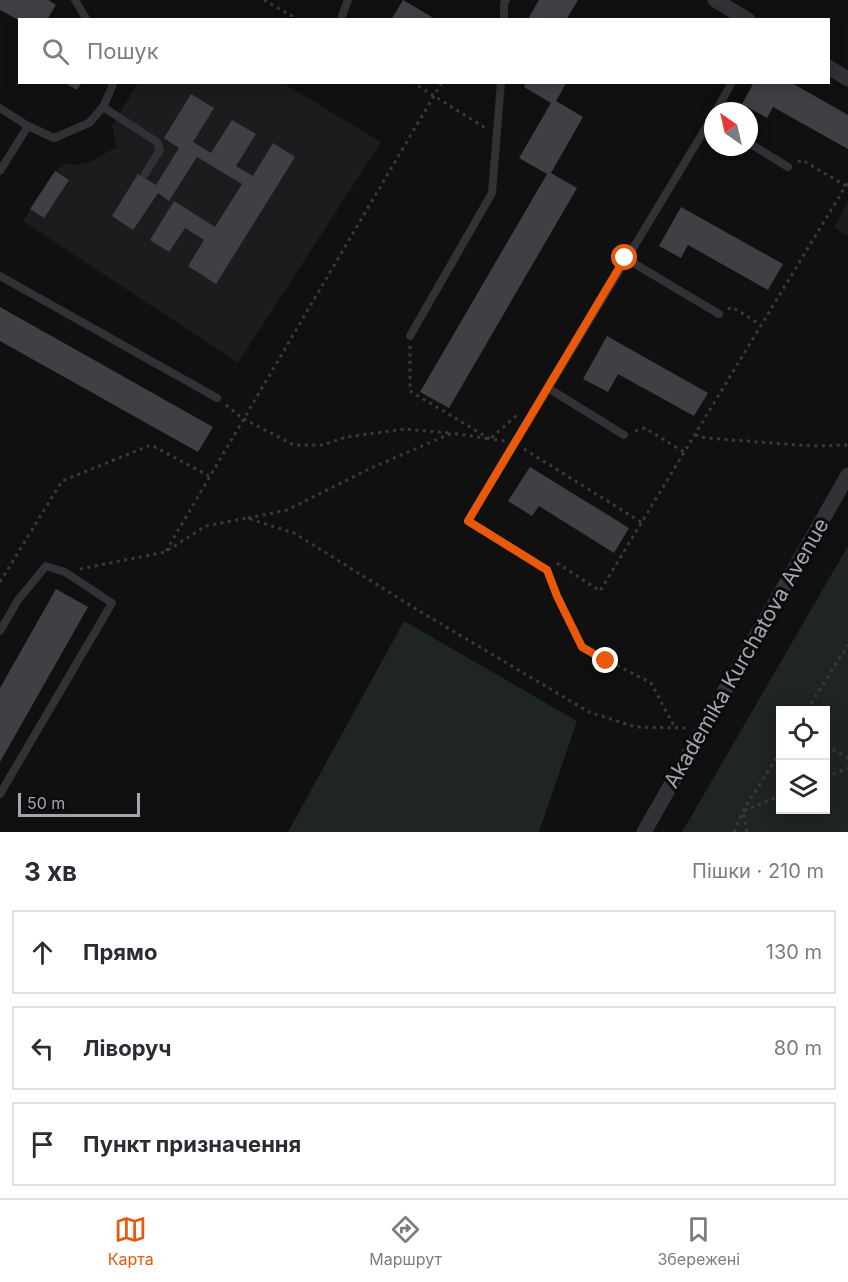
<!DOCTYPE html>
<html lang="uk">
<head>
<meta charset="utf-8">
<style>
  :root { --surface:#fff; --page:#f7f7f7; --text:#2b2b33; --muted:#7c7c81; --line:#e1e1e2; --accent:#ea580c }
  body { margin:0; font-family:Inter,sans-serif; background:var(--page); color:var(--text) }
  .controls { position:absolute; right:18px; bottom:18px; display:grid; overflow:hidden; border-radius:0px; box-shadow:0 3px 15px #0003 }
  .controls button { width:54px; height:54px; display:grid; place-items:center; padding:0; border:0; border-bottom:2px solid var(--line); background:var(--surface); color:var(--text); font:30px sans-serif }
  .compass { position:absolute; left:704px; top:102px; width:54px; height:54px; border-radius:50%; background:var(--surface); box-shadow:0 3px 15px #0003; rotate:326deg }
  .scale { position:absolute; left:18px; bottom:15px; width:122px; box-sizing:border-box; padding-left:6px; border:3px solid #a3a5b0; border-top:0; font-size:16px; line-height:21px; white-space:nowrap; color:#a3a5b0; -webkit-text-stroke:4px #0b0b0c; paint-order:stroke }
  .stop { position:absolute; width:18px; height:18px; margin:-14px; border:4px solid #ea580c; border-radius:50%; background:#fff }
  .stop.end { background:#ea580c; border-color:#fff; box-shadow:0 2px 6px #0008 }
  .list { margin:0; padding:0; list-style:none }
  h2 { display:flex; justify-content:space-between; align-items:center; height:78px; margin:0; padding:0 24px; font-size:26px }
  h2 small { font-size:20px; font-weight:400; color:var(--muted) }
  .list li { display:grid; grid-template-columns:39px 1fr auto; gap:18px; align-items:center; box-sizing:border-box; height:84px; margin:0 12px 12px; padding:0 12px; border:2px solid var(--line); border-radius:0px }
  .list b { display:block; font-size:22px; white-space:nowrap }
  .list em { font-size:20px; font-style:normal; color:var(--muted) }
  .icon { flex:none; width:33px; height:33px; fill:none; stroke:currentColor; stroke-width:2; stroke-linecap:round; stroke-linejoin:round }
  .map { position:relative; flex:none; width:848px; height:832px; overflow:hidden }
  .search { position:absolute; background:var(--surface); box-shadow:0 3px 15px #0003; left:18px; right:18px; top:18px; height:66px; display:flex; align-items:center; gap:15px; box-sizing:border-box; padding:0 21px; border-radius:0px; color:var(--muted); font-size:22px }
  .sheet { height:366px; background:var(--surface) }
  nav { display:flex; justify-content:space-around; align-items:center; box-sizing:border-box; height:84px; border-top:2px solid var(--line); background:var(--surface); font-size:16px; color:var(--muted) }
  nav a { display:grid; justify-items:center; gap:3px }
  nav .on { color:var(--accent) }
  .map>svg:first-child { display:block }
</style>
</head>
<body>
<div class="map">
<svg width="848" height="832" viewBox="0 0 848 832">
  <rect width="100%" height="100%" fill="#101011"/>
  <path fill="#1c1c1e" d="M138,83h145l98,59 -143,221 -215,-142 32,-50 12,-8 9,2 14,-3 17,-10 10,-4 -5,-22z
    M848,202v34l-14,-9z"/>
  <path fill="#1f2520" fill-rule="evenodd" d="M848,546v286h-166l3,-5zM780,710h46v100h-46z
    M404,621l173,100 -38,111h-251z"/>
  <path fill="#3f4044" d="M0,0h48l8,5 -9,15h-27v1l-20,-11z
    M403,0l29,17 -2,3h-39z
    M539,0h39l-12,20h-33l-4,-3z
    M63,82h19l-5,8z
    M527,82h40l-11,19 27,16 -32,56 26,15 -128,220 -29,-16 127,-218 -28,-16 32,-55 -27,-16z
    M754,82h36l58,33v34l-75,-42 -6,11 -25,-14z
    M191,94l23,14 -21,34 18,11 21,-33 24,14 -20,32 17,10 20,-33 22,14 -79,127 -28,-18 16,-26 -19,-12 -16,24 -19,-12 24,-39 41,26 27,-43 -45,-27 -28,44 -11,-8 -25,37 -21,-14 26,-42 18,11 23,-37 -15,-10z
    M55,171l14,9 -25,38 -14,-9z
    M681,207l102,57 -15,26 -80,-45 -7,13 -22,-12z
    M0,307l213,120 -15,25 -198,-111z
    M607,336l101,57 -14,23 -76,-42 -10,18 -25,-13z
    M530,467l99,61 -15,25 -75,-47 -7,10 -24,-15z
    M56,589l32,18 -88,155v-74z"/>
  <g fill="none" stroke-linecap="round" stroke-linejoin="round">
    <path stroke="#3a3a3e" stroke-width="3" stroke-dasharray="3 4.5" stroke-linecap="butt" d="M264,0l35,20
      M412,82l75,47
      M798,162l4,-2 44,26
      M728,309l4,-2 29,18
      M410,346v45l80,48 15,2
      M226,405l16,13 52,27h29l23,-8 59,-8 45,4
      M635,431l10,-3 39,24
      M695,435l11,3 106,8 36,-1
      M524,449l117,73
      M248,518l39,-8 82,-41 83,-36 38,6 27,-24
      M166,551l276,-469
      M557,563l43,28 248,-409
      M80,569l85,-17 41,-26 41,-8 47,15 127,79 168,100 46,15 52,1
      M551,581l31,66 69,36 24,45
      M0,582l62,-101 89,-36 58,31
      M807,710l41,-65
      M826,746l22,12
      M826,777l22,-9
      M734,832l9,-21 37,-59
      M747,832l-4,-21 37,-15"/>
    <path stroke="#313136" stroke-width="8" d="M75,0l12,20
      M342,16l6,-16
      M504,20v-17l2,-3
      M103,107l54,35 3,8 -15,24
      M0,108l28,18 26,12 35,-15 14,-16 11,-25
      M716,111l16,-29
      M749,143l39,24
      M0,171l28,-45
      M625,258l94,56
      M0,276l217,122
      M410,336l82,-143 9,-111
      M548,388l76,47
      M547,570l-79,-49 245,-405
      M0,631l18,-31 28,-34 19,6 47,31 -112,191"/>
    <path stroke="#313136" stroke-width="15" d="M715,0l33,20
      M828,67l20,12
      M644,832l204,-357"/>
  </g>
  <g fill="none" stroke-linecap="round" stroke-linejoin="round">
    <path stroke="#ea580c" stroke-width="8" d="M606,661l-24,-14 -25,-51 -10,-26 -79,-49 157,-263"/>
  </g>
  <g text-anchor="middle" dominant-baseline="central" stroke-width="6" stroke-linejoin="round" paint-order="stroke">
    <g font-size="21" fill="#a3a5b0" stroke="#0b0b0c">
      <text transform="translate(746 653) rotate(-60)">Akademika Kurchatova Avenue</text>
    </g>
  </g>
</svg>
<div class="controls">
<button><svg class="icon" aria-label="locate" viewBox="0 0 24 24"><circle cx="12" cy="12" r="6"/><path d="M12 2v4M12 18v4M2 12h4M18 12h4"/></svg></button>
<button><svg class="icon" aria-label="layers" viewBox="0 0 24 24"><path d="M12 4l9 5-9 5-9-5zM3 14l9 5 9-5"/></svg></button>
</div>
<svg class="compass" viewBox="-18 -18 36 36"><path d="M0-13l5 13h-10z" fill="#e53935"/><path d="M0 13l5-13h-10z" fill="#7c7c81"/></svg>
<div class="scale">50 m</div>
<div class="stop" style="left:625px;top:258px"></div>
<div class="stop end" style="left:606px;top:661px"></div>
<div class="search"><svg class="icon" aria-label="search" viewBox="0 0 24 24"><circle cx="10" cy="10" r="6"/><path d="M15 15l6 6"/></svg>Пошук</div>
</div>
<section class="sheet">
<h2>3 хв<small>Пішки · 210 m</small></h2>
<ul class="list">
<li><svg class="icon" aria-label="ahead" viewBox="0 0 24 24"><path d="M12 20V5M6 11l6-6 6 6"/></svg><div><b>Прямо</b></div><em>130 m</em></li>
<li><svg class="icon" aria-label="left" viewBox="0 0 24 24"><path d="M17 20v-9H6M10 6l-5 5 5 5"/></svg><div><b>Ліворуч</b></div><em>80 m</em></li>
<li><svg class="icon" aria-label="arrive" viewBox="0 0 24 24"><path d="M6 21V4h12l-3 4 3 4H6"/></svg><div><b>Пункт призначення</b></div></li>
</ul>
</section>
<nav>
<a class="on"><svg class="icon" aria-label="map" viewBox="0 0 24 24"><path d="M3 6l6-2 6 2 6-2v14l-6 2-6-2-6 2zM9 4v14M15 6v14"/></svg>Карта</a>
<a><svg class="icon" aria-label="directions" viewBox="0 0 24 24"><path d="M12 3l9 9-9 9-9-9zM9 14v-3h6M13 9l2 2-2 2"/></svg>Маршрут</a>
<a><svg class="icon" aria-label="saved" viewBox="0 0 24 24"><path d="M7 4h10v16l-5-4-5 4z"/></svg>Збережені</a>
</nav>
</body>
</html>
